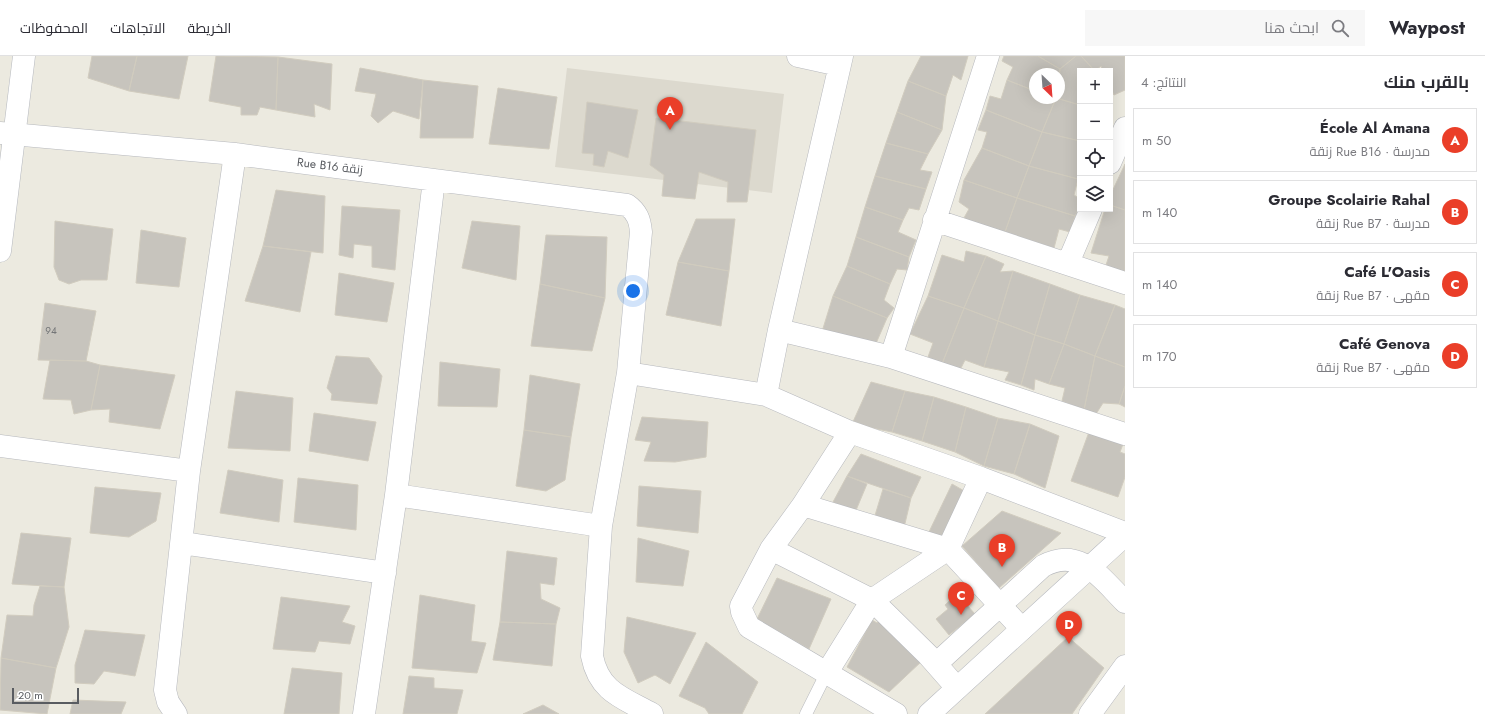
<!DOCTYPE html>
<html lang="ar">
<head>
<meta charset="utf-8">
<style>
  :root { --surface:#fff; --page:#f7f7f7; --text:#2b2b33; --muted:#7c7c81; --line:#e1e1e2; --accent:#ea3e28 }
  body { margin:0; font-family:Jost,Cairo,sans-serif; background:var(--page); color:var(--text); direction:rtl }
  .controls { position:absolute; right:12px; top:12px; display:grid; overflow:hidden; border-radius:0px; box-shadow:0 4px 16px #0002 }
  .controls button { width:36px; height:36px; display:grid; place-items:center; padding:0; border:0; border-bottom:1px solid var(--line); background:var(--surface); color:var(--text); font:20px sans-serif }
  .compass { position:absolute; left:1029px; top:12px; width:36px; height:36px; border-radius:50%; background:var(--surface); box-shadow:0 4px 16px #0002; rotate:155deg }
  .scale { position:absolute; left:12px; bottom:10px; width:67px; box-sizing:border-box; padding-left:4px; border:2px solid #595c61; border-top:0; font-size:11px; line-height:14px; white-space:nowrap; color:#595c61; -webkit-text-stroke:3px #fff; paint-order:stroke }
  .you { position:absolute; left:633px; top:235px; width:14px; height:14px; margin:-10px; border:3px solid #fff; border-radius:50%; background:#1a73e8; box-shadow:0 0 0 6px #1a73e833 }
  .badge { display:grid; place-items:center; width:26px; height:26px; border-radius:50%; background:var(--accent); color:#fff; font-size:13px; font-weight:700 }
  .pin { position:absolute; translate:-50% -33px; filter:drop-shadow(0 1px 2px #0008) }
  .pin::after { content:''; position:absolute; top:21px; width:14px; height:12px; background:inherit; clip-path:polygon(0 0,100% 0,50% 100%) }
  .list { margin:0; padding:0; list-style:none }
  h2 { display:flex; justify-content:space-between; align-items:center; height:52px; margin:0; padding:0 16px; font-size:17px }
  h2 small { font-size:13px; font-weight:400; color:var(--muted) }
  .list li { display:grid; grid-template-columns:26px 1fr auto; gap:12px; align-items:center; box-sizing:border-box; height:64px; margin:0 8px 8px; padding:0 8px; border:1px solid var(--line); border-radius:0px }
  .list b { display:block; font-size:15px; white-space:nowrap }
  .list p { margin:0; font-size:13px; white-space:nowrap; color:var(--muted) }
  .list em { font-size:13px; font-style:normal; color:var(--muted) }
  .icon { flex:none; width:22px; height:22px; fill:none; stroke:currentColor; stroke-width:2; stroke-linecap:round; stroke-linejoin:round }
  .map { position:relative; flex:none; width:1125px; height:658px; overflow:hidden; direction:ltr }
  header { display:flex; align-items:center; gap:24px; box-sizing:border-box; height:56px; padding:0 20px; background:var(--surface); border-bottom:1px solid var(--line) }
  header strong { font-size:19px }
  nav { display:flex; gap:22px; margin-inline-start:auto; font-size:14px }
  .search { width:280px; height:36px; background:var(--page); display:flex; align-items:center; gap:10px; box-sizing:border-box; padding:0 14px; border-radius:0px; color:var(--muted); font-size:15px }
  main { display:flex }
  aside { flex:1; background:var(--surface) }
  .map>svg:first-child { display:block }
</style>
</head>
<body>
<header>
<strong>Waypost</strong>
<div class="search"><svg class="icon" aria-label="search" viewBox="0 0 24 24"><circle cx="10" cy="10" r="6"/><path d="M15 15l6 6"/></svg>ابحث هنا</div>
<nav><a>الخريطة</a><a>الاتجاهات</a><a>المحفوظات</a></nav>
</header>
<main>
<aside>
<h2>بالقرب منك<small>النتائج: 4</small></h2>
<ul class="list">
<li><span class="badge">A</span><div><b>École Al Amana</b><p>مدرسة · Rue B16 زنقة</p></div><em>50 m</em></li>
<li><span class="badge">B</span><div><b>Groupe Scolairie Rahal</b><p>مدرسة · Rue B7 زنقة</p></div><em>140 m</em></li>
<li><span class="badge">C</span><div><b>Café L'Oasis</b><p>مقهى · Rue B7 زنقة</p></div><em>140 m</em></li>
<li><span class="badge">D</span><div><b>Café Genova</b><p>مقهى · Rue B7 زنقة</p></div><em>170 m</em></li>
</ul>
</aside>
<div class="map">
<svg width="1125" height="658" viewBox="0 0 1125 658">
  <rect width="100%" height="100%" fill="#eceae0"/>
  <path fill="#dcd9ce" d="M567,12l217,26 -12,99 -217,-26z"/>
  <path fill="#c7c4bd" stroke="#d1ccbf" d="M92,0h45l-8,35 -41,-13z
    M137,0h51l-9,43 -50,-8z
    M216,0l62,1 -2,53 -16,-3 -3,8h-16v-8l-32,-6z
    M921,0h47l-7,24 -8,-5 -7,21 -38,-15z
    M1004,0h34l22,13 -1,8v-3h-24v17l-28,-11 6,-13 -11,-6z
    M1038,0h38l-16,13z
    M1076,0h5l14,15h-15v34l-24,-7h3l1,-29z
    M1081,0h44v34l-11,5 -4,-9v-15h-7l-2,-5 -6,5z
    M278,1l54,7 -2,46 -16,-6 1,13 -39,-7z
    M360,12l63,12 -4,39 -26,-8 -15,12 -7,-7 5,-22 -21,-3z
    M423,24l55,6 -5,52h-53z
    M1007,24l28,11v7h21l-14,34 -56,-22 4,-14 11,3z
    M908,25l38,15 -4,34 -45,-18z
    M498,32l59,9 -8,52 -60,-5z
    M1056,42l24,7v36l-38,-9z
    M587,46l51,8 -10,48 -20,-7 -4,16 -11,-2 1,-11 -12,-1z
    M986,54l56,22 -13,34 -47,-18 5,-16 -9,-2z
    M897,56l45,18 -14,24 -42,-11z
    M656,62l100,12 -9,72h-20l1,-20 -29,-10 -4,27 -33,-3 2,-21 -14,-10z
    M1042,76l38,9v27l-2,11 -49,-13z
    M886,87l42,11 -8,16 12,2 -6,17 -51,-13z
    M982,92l47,18 -12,32 -53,-18z
    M1125,108v46l-15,-5v-9z
    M1029,110l49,13 -4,16 6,4v8l-5,9 -58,-18z
    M875,120l51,13 -7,21 -10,-2 -6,12 -38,-13z
    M964,124l53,18 -12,34 -45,-7 9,-16 -10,-7z
    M276,134l49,6 -2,57 -60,-7z
    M1017,142l58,18 -5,16 -11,-3 -5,19 -49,-16z
    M1110,149l15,5v63l-20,-5 4,-12 -18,-3 14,-44h5z
    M342,150l58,4 -5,60 -23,-3v-21l-18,-2 -1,14 -14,-3z
    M865,151l38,13 -5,12 18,8 -7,17 -53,-20z
    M696,163h39l-6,52 -51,-9z
    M55,165l58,8 -6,51h-26l-12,4 -10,-4 -5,-13z
    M472,165l48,5 -4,54 -54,-12z
    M141,174l45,8 -7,49 -43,-4z
    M546,179l61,2 -2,61 -65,-14z
    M856,181l53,20 -2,13 -10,-1 -7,15 -43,-18z
    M263,190l48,6 -11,60 -55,-11z
    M966,195l20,5 -22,52 -36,-12 14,-41 22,7z
    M986,200l18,8 -4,8 13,-1 -15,50 -34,-13z
    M678,206l51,9 -8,55 -55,-11z
    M847,210l43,18 -6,16 10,8 -7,10 -54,-22z
    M1013,215l37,13 -15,51 -37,-14z
    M339,217l55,10 -7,39 -52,-7z
    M540,228l65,14 -13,53 -61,-5z
    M1050,228l30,11 -16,49 -29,-9z
    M1080,239l35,10 -20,51 -31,-12z
    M833,240l54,22 -13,30 -53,-13z
    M928,240l36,12 -22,56 -14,-7 5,-14 -23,-9z
    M45,247l51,8 -10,50 -48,-1z
    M1115,249l10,4v58l-30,-11z
    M964,252l34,13 -14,46 -19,-7 -5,10 -18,-6z
    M998,265l37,14 -14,50 -16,-5 4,-8 -25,-5z
    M1035,279l29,9 -15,40 -14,-5 -1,11 -13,-5z
    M1064,288l31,12 -11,54 -22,-9 3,-13 -16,-4z
    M336,300l33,2 13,18 -5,28 -46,-4 1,-6 -5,-6z
    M1095,300l30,11v19l-6,18 -16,-1 -7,11 -12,-4z
    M50,304l36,1 14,4 -9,45 -17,4 -3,-14 -28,-1z
    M440,306l60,7 -3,38 -59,-1z
    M100,309l75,10 -15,54 -51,-7 1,-13 -19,1z
    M530,319l50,9 -9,53 -47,-7z
    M871,326l34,9 -13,41 -40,-8z
    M1125,330v21l-6,-3z
    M236,335l57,7 -3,53 -62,-3z
    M905,335l29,6 -12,44 -30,-9z
    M934,341l32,10 -11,45 -33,-11z
    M966,351l32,11 -14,48 -29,-14z
    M314,357l62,9 -8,39 -59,-10z
    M642,361l66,5 -2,35 -31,5 -31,-1 7,-19 -16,-2z
    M998,362l32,6 -16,50 -30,-8z
    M1030,368l29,12 -14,52 -31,-14z
    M524,374l47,7 -6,43 -19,11 -30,-5z
    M1089,376l34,12 -3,8 5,2v23l-7,20 -47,-16z
    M861,398l60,23 -10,21 -64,-22z
    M228,414l55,10 -4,42 -59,-9z
    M847,420l20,8 -13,31 -21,-13z
    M298,422l60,7 -2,45 -62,-8z
    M952,428l14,8 -20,47 -18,-5z
    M639,430l62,5 -3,42 -61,-7z
    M95,431l66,6 -5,28 -27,16 -39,-4z
    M883,433l28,9 -8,34 -30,-10z
    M1002,455l59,22 -62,55 -37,-42z
    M21,477l50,5 -7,49 -52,-3z
    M638,482l51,13 -6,35 -47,-4z
    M507,495l50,7 -3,27 -14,-2 1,16 19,9 -4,16 -56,-2z
    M777,522l54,21 -22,50 -52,-30z
    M40,530l24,1 5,40 -13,41 -55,-10 6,-43 26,1 1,-11z
    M957,538l18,20 -26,21 -13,-16 12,-10 -3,-4z
    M420,539l55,10 -4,36 15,2 -9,30 -65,-5z
    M281,541l69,9 -8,16 13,4 -5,18 -31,-3 -4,11 -42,-3z
    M886,560l37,44 -34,32 -42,-25 25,-47 5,3z
    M627,561l69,16 -26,51 -15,-9 -17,8 -14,-31z
    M500,566l56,2 -4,42 -59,-6z
    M85,574l60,5 -10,41 -31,-5 -10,13 -19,-1v-18z
    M1068,581l36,31 -32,46h-87z
    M706,586l52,40 -16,32h-33l-4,-6 -26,-12z
    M1,602l55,10 -9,46 -47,-4z
    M292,612l50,5 -3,41h-55z
    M409,620l25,2v10l29,2 -6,24h-54z
    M73,644l53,2 -5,12h-51z
    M543,649l16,9h-36z"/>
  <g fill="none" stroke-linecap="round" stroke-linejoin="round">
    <g stroke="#b6b8bd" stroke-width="13">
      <path id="lane" d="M806,658l20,-40"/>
    </g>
    <g stroke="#b6b8bd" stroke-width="23">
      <path id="street" d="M798,0l41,9
        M0,77l235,21 392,51c10,7 13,15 14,27l-13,141 -27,153 -9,130c7,36 31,42 60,58
        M1110,107l15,-35
        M934,164l191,63
        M1068,207l23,-54
        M779,274l112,27 234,77
        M891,301l97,-301
        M628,317l138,22 84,37 131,46 144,55
        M766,339l13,-65 63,-274
        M850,376l-47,73 -32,44 -30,57 1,6 7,15 147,87
        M0,390l189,25
        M396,439l205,31
        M803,449l145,44 74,80
        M182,487l203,30
        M771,493l101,51 56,55 29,33
        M936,608l107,-98c37,-20 58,12 82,36
        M826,618l46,-74 76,-51 33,-71
        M176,658l-8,-12 -3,-12 24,-219 46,-317
        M364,658l32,-219 38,-315
        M1090,658l35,-48"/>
    </g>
    <g stroke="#b6b9bf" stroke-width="23">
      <path id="secondary" d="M0,195l24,-195
        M929,658l196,-179"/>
    </g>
    <use href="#lane" stroke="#fff" stroke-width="12"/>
    <use href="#street" stroke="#fff" stroke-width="22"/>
    <use href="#secondary" stroke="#fff" stroke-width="22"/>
  </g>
  <g text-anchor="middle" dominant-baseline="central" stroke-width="3" stroke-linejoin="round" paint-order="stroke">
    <g font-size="10" fill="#747678">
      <text x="51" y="274">94</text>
    </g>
    <g font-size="12" fill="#595c61" stroke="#fff">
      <text transform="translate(330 110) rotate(7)">Rue B16 زنقة</text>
    </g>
  </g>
</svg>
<div class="controls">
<button>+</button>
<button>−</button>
<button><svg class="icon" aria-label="locate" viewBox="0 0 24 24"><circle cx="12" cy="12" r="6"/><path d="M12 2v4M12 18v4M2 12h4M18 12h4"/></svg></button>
<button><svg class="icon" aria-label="layers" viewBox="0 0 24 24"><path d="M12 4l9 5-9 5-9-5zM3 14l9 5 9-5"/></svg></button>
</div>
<svg class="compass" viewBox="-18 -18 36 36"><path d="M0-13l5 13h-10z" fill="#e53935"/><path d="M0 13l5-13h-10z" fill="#7c7c81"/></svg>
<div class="scale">20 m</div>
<div class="you"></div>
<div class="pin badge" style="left:670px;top:74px">A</div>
<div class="pin badge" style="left:1002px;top:511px">B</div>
<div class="pin badge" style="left:961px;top:559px">C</div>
<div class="pin badge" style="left:1069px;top:588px">D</div>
</div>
</main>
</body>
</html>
